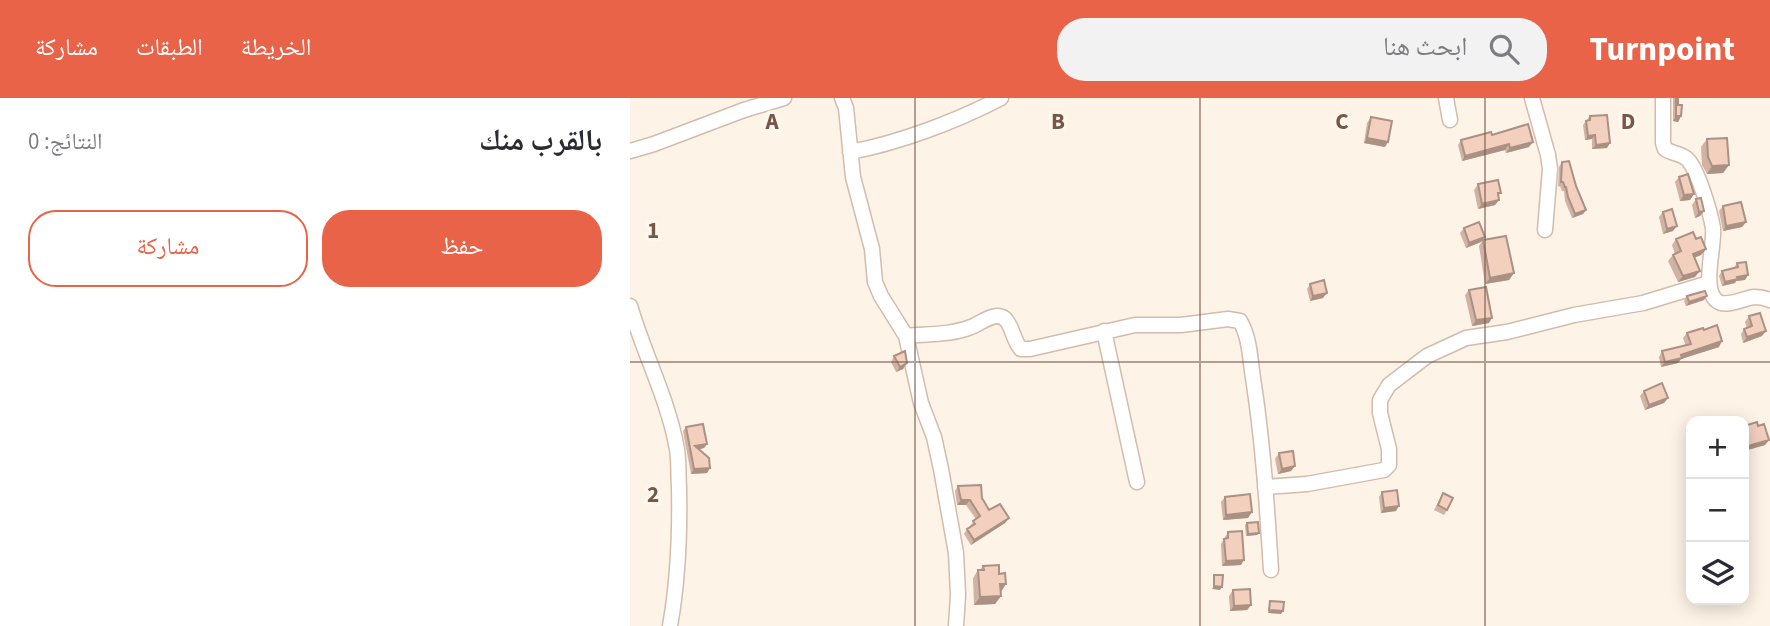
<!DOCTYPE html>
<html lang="ar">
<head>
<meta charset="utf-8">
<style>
  :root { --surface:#fff; --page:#f2f2f3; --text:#2b2b33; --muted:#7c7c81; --line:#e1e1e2; --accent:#e96349 }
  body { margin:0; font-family:"Source Sans 3","Noto Naskh Arabic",sans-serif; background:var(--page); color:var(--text); direction:rtl }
  .controls { position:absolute; right:21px; bottom:21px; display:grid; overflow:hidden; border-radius:14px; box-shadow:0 4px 18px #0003 }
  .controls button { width:63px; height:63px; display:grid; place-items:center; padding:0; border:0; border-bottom:2px solid var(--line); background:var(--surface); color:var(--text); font:35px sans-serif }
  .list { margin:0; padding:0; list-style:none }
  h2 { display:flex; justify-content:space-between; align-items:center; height:91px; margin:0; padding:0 28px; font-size:30px }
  h2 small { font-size:23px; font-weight:400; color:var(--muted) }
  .actions { display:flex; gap:14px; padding:21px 28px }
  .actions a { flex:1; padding:16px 0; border:2px solid var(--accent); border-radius:28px; text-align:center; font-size:24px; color:var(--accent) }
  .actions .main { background:var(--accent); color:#fff }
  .icon { flex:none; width:38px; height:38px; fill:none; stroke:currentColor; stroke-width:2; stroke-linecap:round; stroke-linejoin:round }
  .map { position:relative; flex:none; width:1140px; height:528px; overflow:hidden; direction:ltr }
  header { display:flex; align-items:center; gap:42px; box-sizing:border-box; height:98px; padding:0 35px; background:var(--accent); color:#fff }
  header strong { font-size:33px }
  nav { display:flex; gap:38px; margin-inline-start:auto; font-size:24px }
  .search { width:490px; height:63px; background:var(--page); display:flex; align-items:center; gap:18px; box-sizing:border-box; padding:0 24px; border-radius:28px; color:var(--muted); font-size:26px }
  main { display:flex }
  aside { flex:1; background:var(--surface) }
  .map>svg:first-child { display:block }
</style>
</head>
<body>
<header>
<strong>Turnpoint</strong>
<div class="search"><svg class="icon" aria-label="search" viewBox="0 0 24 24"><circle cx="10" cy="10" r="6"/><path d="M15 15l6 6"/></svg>ابحث هنا</div>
<nav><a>الخريطة</a><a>الطبقات</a><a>مشاركة</a></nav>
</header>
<main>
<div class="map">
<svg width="1140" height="528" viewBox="0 0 1140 528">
  <rect width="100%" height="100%" fill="#fdf3e6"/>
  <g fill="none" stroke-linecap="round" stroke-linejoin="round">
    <g stroke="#d1bcae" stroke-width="17">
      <path id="minor" d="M212,0l4,10 7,69 19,72 3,33 6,14 25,40 15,67 13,34 7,32 15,84 2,42 -2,31
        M816,0l4,22
        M902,0l16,57 2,14 -5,61
        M1033,0v45l2,6c8,5 19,5 24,12 10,13 21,50 24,67 2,18 -12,61 4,73 9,7 27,-3 37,-4 6,0 11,1 16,3
        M0,53l24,-7 90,-34 40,-12
        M220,54c49,-9 107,-31 151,-54
        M0,208c14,48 38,93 47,143 2,12 1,25 2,38 1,45 -1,94 -9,139
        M474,233l33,151
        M276,238c21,-2 45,-1 65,-9 9,-3 26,-18 35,-7 7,8 7,20 15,29h9l105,-24h46l47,-6 12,2c10,17 10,38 13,57 10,64 14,128 18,192
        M635,389l42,-3 77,-14 5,-5v-16l-9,-36v-13l9,-15 38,-29 39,-18 41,-6 67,-17 69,-12 66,-20"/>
    </g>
    <use href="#minor" stroke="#fff" stroke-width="14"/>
  </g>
  <path fill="#d1b2a3" d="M1043,0h5v7l3,11 -3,6 -5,-1z
    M960,18l17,32 -15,1v-10l-7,1 -2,-15z
    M741,19l14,30 -21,-4 3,-20z
    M862,37l37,12 -23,6 -1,-3 -43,11 -4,-16 3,-5z
    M1077,41l22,26 -6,8 -16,1 -5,-9 -1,-18z
    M932,64l14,24 10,24 -3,4 -11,4 -7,-17 -1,-10h-2l-2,-5 -2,1 1,-20z
    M1049,79l15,17 -4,6 -10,1 -5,-19z
    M848,86l20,12 1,4 -4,5 -17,4 -4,-19z
    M1066,101l8,12 -4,5 -5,2 -3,-13z
    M1093,108l23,16 -4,5 -19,4 -4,-20z
    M1033,114l10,19 -10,3 -4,-17z
    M834,130l17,14 -15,6 -6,-15z
    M1046,141h20l10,10 -5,6 -7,3 1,19 -17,5 -10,-21 5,-6 2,-1 -3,-9z
    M853,142l31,33 -5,7 -24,4 -6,-38z
    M1107,165l8,17 -9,1 -1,2 -13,3 -3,-10 3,-5 12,-3z
    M680,186l13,14 -13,3 -3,-12z
    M839,192l20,33 -17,3 -7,-31z
    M1057,198l17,4 -18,6 -2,-5z
    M1119,218l13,20 -19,7 -2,-9 3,-5 3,-1 -2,-6z
    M1074,232l15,17 -38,12 -3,4 -17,4 -2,-10 3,-6 24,-5 -3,-8 4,-5z
    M264,258l13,7 -4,6 -7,3 -5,-10z
    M1014,293l24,7 -4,5 -19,7 -5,-14z
    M1114,328h14l11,14 -4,5 -21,6z
    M56,329l21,17 -3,4 -5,1 11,19 -3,5 -16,1 -8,-43z
    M649,355l16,13 -4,5 -13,3 -3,-15z
    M328,388l24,12 7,12 20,8 -4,5 -34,22 -7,-11 3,-5 4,-2 -1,-1 6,-7 -10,-14h-9l-2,-14z
    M752,394l14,19 -15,2 -2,-16z
    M813,395l4,17 -3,5 -10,-5z
    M595,399l23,21 -25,2 -2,-18z
    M617,425l12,10 -2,2 -11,1 -1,-11z
    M598,434l13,33 -19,1 -1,-22z
    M353,468l18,26v4l-6,8 -21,1 -1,-27 5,-8h2z
    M603,492l18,15 -4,5 -17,1 -1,-15z"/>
  <path fill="#aa9184" d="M1046,18h5l-3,6 -5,-1z
    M965,37l-3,4 -7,1 3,-4z
    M737,40l21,4 -3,5 -21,-4z
    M903,44l-4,5 -23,6 4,-5z
    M980,45l-3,5 -15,1 4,-4z
    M879,46l-4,6 -43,11 3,-5z
    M1099,67l-6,8 -16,1 5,-8z
    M1064,96l-4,6 -10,1 4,-6z
    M869,102l-4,5 -17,4 4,-5z
    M956,112l-3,4 -11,4 3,-4z
    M1074,113l-4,5 -5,2 4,-6z
    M1116,124l-4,5 -19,4 3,-5z
    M1047,128l-4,5 -10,3 4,-5z
    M855,139l-4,5 -15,6 3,-5z
    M1076,151l-5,6 -13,5 5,-6z
    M1070,173l-5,6 -17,5 5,-6z
    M884,175l-5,7 -24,4 5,-6z
    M1118,177l-3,5 -9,1 -1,2 -13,3 3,-4 12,-5z
    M697,195l-4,5 -13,3 3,-5z
    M1077,198l-3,4 -18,6 3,-4z
    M862,220l-3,5 -17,3 4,-6z
    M1136,233l-4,5 -19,7 4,-6z
    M1092,243l-3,6 -38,12 -3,4 -17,4 4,-5 16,-7z
    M277,265l-4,6 -7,3 4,-5z
    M1038,300l-4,5 -19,7 4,-5z
    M1139,342l-4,5 -21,6 4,-5z
    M77,346l-3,4 -12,3 3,-5z
    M665,368l-4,5 -13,3 4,-5z
    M80,370l-3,5 -16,1 3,-5z
    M331,402h9l-4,5h-9z
    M769,408l-3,5 -15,2 3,-5z
    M622,414l-4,6 -25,2 3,-5z
    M379,420l-4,5 -34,22 3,-5z
    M629,435l-2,2 -11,1 2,-2z
    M614,462l-3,5 -19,1 4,-5z
    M370,486h6l-5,8z
    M584,488l8,1 -2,3 -8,-1z
    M371,498l-6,8 -21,1 6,-8z
    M621,507l-4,5 -17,1 4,-5z
    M639,512l14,1 -2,3 -13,-1z"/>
  <path fill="#f3cfbd" stroke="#aa9184" stroke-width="2" d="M1046,0h2v7h4l-1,11h-5z
    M977,17l3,28 -14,2 -1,-10 -7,1 -2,-15 4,-1v-4z
    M741,19l21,4 -4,21 -21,-4z
    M898,26l5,18 -23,6 -1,-4 -44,12 -4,-16 30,-8 1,3z
    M1097,40l2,27 -17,1 -4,-9 -1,-18z
    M939,63l7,25 10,24 -11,4 -7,-17 -2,-10h-1l-2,-5h-2l1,-20z
    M1058,76l6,20 -10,1 -5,-18z
    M868,82l3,13h-3l1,7 -17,4 -4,-20z
    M1071,100l3,13 -5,1 -3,-13z
    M1111,104l5,20 -20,4 -3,-20z
    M1042,111l5,17 -10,3 -4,-17z
    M849,124l6,15 -16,6 -5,-15z
    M1063,134l3,7 5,-2 5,12 -13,5 7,17 -17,5 -10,-21 8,-4 -5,-12z
    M876,138l8,37 -24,5 -7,-38z
    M1116,164l2,13 -11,2 1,2 -13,3 -3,-11 16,-4 -1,-4z
    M694,182l3,13 -14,3 -3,-12z
    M856,189l6,31 -16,2 -7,-30z
    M1075,193l2,5 -18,6 -2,-6z
    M1130,215l6,18 -19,6 -3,-8 8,-3 -3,-10z
    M1087,227l5,16 -41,14 1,3 -17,4 -3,-11 29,-7 -4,-11 16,-5 1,2z
    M275,253l2,12 -7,4 -6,-11z
    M1032,285l6,15 -19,7 -5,-14z
    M1127,324l1,4 6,-2 5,16 -21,6 -4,-15v-5z
    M73,326l4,20 -12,2 14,12 1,10 -16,1 -8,-42z
    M663,353l2,15 -13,3 -3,-16z
    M351,387l1,13 7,12 11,-6 9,14 -35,22 -7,-11 8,-5 -2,-3 7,-5 -10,-16h-9l-3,-14z
    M767,392l2,16 -15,2 -2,-16z
    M813,395l10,5 -6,12 -9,-5z
    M620,396l2,18 -26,3 -1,-18z
    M628,424l1,11 -11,1 -1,-11z
    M612,433l2,29 -18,1 -2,-22 4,-1v-6z
    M369,467v9l6,-1 1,11h-6l1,12 -21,1 -2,-27h6l-1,-4z
    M584,477h9l-1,12 -8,-1z
    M620,491l1,16 -17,1 -1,-16z
    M640,503l14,1 -1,9 -14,-1z"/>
  <path fill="none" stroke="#77574a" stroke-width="2" stroke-opacity="0.55" d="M285,0v528M570,0v528M855,0v528M0,264h1140"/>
  <g font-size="23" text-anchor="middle" font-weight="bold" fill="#77574a" stroke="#fff7ed" stroke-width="7" stroke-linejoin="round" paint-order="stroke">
    <text x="142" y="31">A</text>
    <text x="428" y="31">B</text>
    <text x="712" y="31">C</text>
    <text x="998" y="31">D</text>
    <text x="23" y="140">1</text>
    <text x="23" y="404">2</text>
  </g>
</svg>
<div class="controls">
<button>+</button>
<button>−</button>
<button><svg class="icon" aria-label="layers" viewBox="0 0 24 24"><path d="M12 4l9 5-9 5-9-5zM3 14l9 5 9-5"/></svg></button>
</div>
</div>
<aside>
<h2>بالقرب منك<small>النتائج: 0</small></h2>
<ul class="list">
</ul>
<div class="actions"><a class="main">حفظ</a><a>مشاركة</a></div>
</aside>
</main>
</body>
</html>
